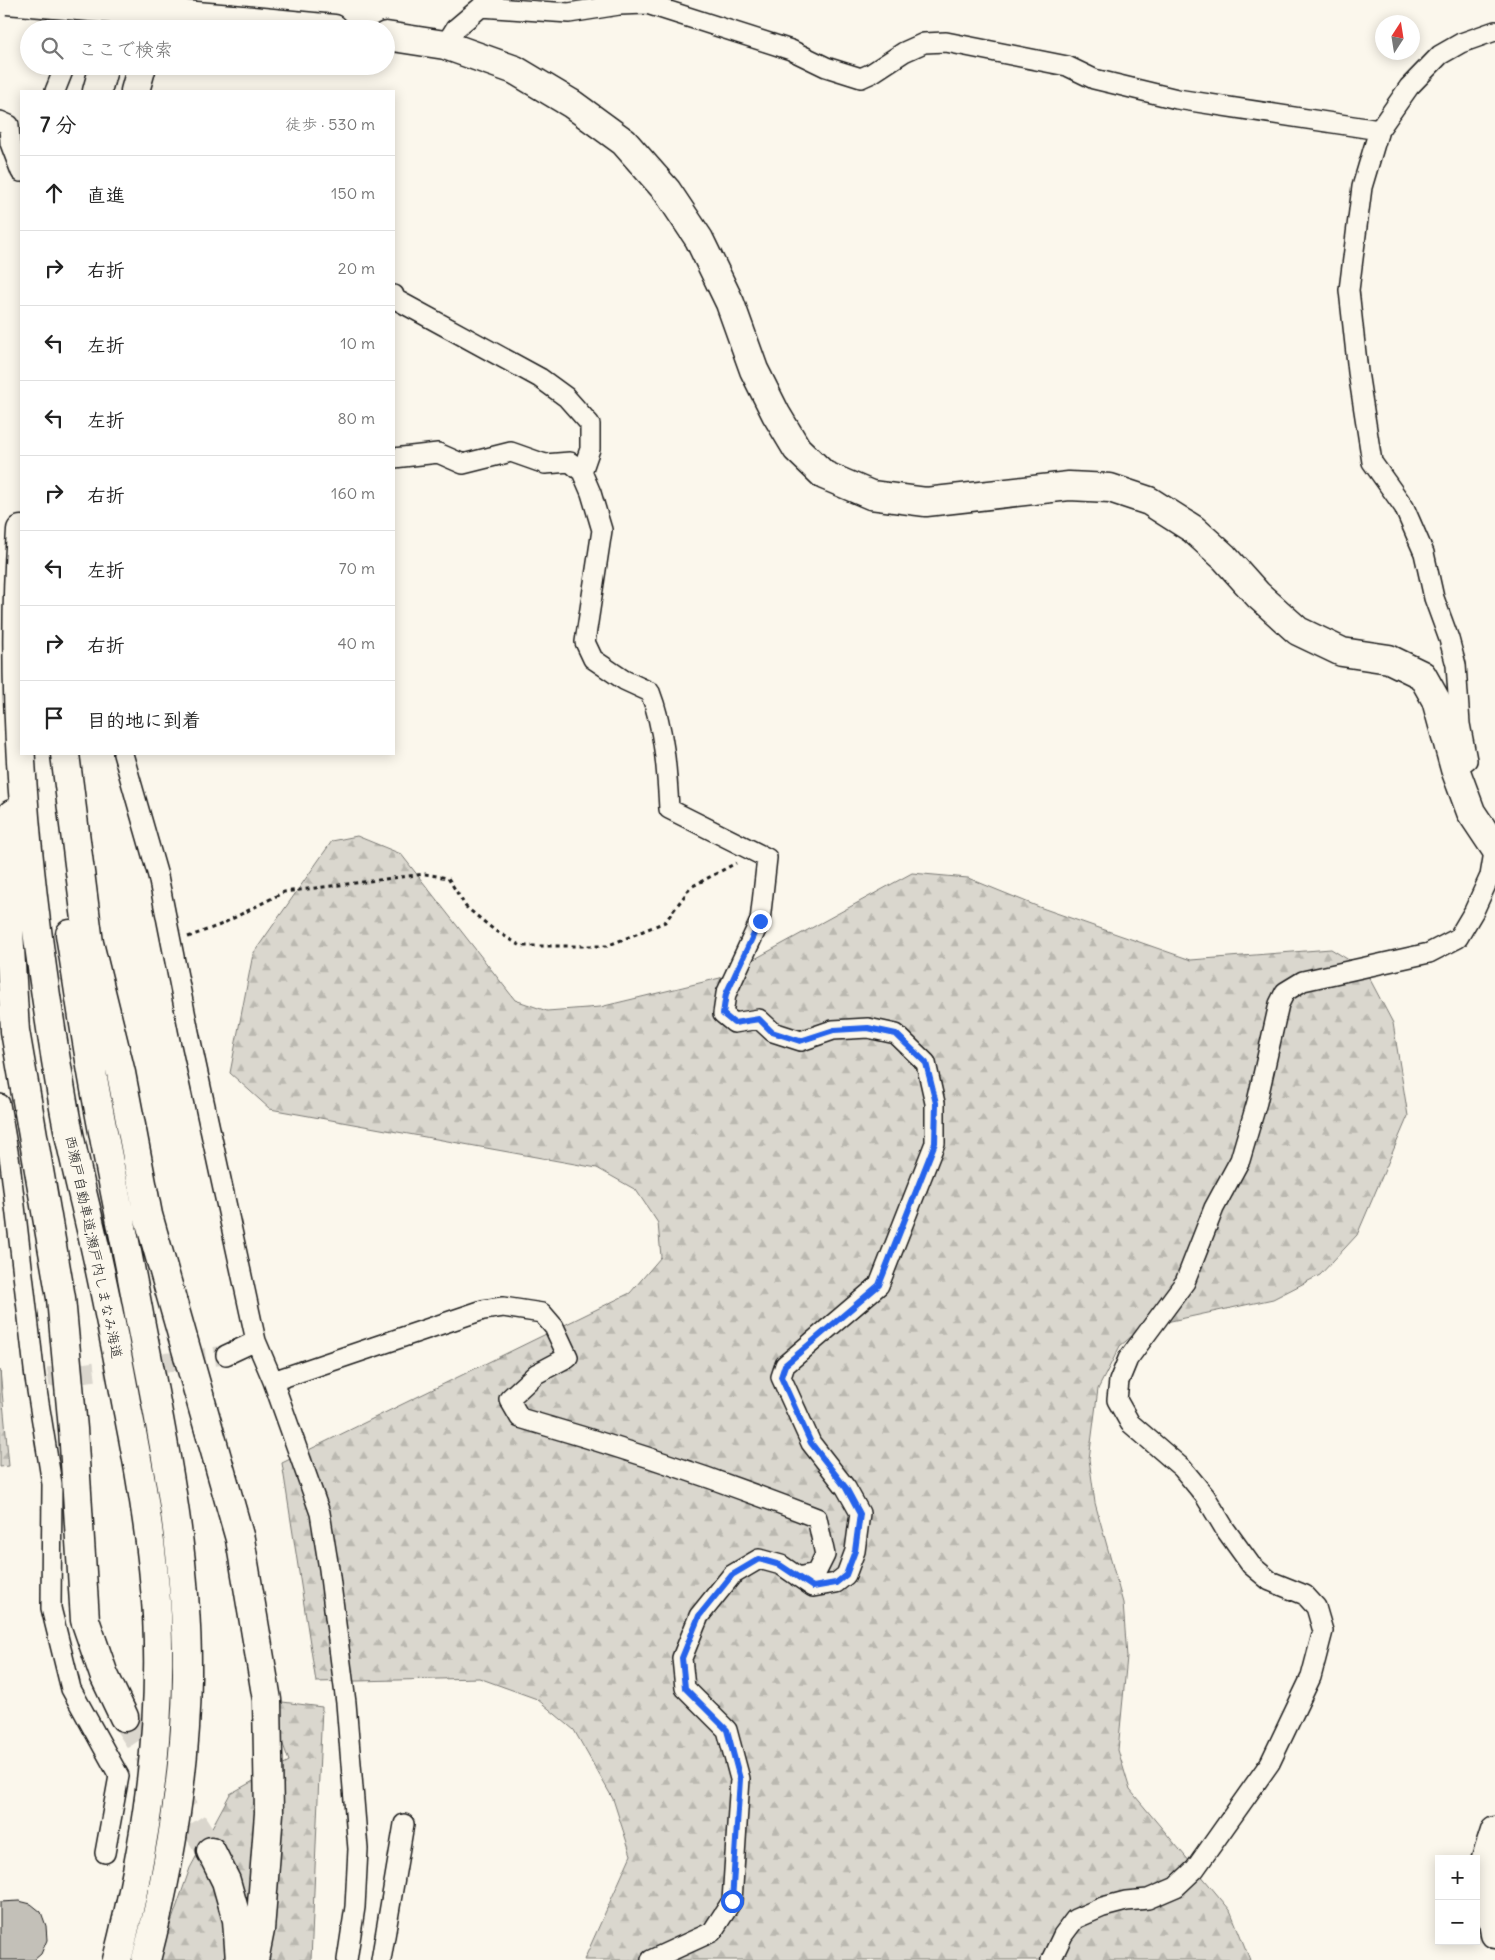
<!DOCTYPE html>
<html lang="ja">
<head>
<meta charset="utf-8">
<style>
  :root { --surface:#fff; --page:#f2f2f2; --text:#222; --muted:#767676; --line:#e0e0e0 }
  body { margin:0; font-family:Delius,"Klee One",sans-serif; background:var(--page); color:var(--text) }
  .controls { position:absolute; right:15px; bottom:15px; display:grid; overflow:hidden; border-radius:0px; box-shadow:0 2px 12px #0003 }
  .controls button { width:45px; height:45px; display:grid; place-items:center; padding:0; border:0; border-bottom:1px solid var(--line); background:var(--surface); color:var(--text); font:25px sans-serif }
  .compass { position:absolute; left:1375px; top:15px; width:45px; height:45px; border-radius:50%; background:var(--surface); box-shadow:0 2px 12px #0003; rotate:12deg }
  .stop { position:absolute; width:15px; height:15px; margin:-11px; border:4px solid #2563eb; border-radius:50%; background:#fff }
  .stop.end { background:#2563eb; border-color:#fff; box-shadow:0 1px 5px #0008 }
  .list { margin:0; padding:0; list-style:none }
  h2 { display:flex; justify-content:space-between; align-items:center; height:65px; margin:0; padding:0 20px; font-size:21px }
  h2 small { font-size:16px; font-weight:400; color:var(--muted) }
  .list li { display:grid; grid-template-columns:32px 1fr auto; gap:15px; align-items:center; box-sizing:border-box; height:75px; padding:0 20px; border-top:1px solid var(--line) }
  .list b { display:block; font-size:19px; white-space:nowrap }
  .list em { font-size:16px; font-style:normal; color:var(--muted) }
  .icon { flex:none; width:28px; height:28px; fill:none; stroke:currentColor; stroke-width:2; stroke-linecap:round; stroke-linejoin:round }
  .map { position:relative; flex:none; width:1495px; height:1960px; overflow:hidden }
  .search { position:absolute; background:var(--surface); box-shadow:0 2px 12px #0003; left:20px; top:20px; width:375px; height:55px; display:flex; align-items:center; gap:12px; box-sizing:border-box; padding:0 18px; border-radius:28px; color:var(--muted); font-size:19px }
  .panel { position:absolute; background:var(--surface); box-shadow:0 2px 12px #0003; left:20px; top:90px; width:375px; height:665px; border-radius:0px }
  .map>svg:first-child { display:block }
</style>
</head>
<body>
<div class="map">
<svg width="1495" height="1960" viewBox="0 0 1495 1960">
  <defs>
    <pattern id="forest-firs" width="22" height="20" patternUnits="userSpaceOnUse" patternTransform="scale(1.25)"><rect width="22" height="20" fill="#dad7ce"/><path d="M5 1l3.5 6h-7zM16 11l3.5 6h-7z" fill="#bab8b0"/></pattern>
  </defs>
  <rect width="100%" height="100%" fill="#fbf7ec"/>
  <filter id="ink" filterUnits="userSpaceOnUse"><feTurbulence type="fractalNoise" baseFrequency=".02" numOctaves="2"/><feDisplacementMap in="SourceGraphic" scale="10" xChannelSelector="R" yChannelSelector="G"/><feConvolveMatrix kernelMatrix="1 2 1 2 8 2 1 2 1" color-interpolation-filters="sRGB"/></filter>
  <g filter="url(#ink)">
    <path fill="url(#forest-firs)" stroke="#7b7a75" d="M357,836l44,18 114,146 32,11 53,-4 120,-29 192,-105 56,5 71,29 152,53 140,-11 34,21 28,53 15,93 -51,119 -37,40 -47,24 -130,28 -23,19 -22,43 -9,70 6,44 28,100 4,54 -9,93 12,40 100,120 20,50h-666l47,-105 -18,-56 -39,-69 -37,-31 -58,-21 -163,4 -34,-219 348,-170 31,-36 -3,-34 -22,-33 -39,-22 -327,-59 -40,-36 23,-119 79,-113z
      M0,1370l9,96 -9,1z
      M267,1700l55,7 -11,253h-153l32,-92 40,-74 59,-33z"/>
    <path fill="#c3c0b8" stroke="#1c1c1c" d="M19,1901l12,3 10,8 5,14 1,14 -6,14 -7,6h-34v-58z"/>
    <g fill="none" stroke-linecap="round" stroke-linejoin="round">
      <path stroke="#dad6cd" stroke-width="19" stroke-dasharray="19 9" stroke-linecap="butt" d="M48,1377l178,-22"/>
      <path stroke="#dad6cd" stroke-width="28" stroke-dasharray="28 14" stroke-linecap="butt" d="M124,1717l87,134"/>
      <g stroke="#1c1c1c" stroke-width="22">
        <path id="street" d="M80,29l12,-29
          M445,45l10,-16 26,-22 88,6 50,-8 28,-1 144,46 35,17 35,11 11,-5 32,-21 20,-9 22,-1 121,24 27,13 83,20 202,31
          M55,91l10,-25
          M0,121l9,4 1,18 11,29
          M394,295l1,4 145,79 26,19 24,27v25l-8,23 9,21 11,37 -17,112 8,17 31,21 26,12c14,36 17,78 19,117l98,49 -7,63 -34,73 -3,20 11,9 25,-4 14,13 28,9 32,-11 35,-2 28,6 30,29 9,40v40l-56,142 -94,80 -4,12 30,66 35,45 14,25 -5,38 -9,24 -10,8 -23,4 -32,-22 -22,-6 -27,16 -33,41 -17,42 3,30 42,42 13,49 -8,122 -20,31 -61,28
          M394,458l44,-5 25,11 48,-12 34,12 25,-2 12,10
          M123,754l35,122 31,156 67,309 17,40 47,132 9,56 17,134 12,146 -3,58 -8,53
          M1455,769l12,-9 -7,-36 -4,-59 -7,-26 -15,-41 -10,-45 -20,-46 -32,-45 -14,-90 -9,-82 13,-103 17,-57 30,-43 31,-32 21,-12 34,-12
          M0,1104l10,59 25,215 17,106 -1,124 20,81 48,87 -14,77
          M226,1355l30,-14
          M273,1381l210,-71 20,-3 39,6 12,14 14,30 -32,17 -27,25 11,19c101,29 200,62 297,100l8,37 -9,18 -18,4
          M381,1960l23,-136
          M1051,1960l12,-25 12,-16 28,-12 23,-6 22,-2 28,-12 19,-18 75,-106 41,-86 12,-46 -7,-24 -11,-12 -35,-14 -19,-16 -26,-36 -20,-33 -23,-28 -52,-45 -13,-23 2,-19 9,-22 57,-77 29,-74 26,-48 17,-58 22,-98 6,-12 18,-11 126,-28 29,-15 16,-27 16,-35 5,-30"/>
      </g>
      <g stroke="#1c1c1c" stroke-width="31">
        <path id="secondary" d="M232,19l102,10
          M386,36l59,9 70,25 57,34 52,38 43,49 32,48 31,64 24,67 22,44 21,35 27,26 47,20 55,7 143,-16 41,2 39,13 44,28 31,28 34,38 40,36 44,21 47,7 33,16 14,25 19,69 16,43 24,36
          M1495,1831l-11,34 11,69"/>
      </g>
      <g stroke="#1c1c1c" stroke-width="31">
        <path id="highway" d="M115,29l8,-29
          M97,91l7,-25
          M135,91l7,-25
          M21,530c-13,193 10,388 43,578 8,46 20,90 30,135 12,54 23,109 33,164 14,69 26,138 30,208 6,118 -11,231 -40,345
          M65,754l24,189 32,130 27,142 92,324 27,161 2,113 -9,117 -6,30
          M12,814l-6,67 9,150 46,267 12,131 12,191 19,55 20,42
          M70,934c9,57 17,114 28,171 13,71 29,143 42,215 23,118 48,235 47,356 -1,96 -17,191 -41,284
          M211,1851l15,30 11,39 3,40"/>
      </g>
      <path stroke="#1c1c1c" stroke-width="3" stroke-dasharray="4 4" stroke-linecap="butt" d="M188,937l32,-12 64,-33 141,-18 23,4 18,29 27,22 28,17h86l58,-24 26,-35 45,-24"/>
      <use href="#street" stroke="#fbf7ec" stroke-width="19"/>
      <use href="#secondary" stroke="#fbf7ec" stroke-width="28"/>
      <use href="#highway" stroke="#fbf7ec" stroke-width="28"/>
      <g stroke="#1c1c1c" stroke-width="31" stroke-linecap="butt">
        <path id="secondary-bridge" d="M7,0l225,19"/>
      </g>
      <use href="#secondary-bridge" stroke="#fbf7ec" stroke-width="28"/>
    </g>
  </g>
  <g fill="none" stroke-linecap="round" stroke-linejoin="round" filter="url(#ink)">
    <path stroke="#2563eb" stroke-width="6" d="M732,1901l8,-122 -13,-49 -42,-42 -3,-30 17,-42 33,-41 27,-16 21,6 33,22 23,-4 10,-8 9,-24 5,-37 -14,-26 -35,-45 -30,-66 4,-12 94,-80 56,-142 1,-40 -10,-40 -30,-29 -28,-6 -34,2 -34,11 -28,-9 -13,-13 -25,4 -11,-9 3,-20 34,-73"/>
  </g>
  <g text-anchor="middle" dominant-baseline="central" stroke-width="4.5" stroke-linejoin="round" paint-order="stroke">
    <g font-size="14" fill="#1c1c1c" stroke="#fbf7ec">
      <text transform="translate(94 1247) rotate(78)">西瀬戸自動車道;瀬戸内しまなみ海道</text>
    </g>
  </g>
</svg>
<div class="controls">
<button>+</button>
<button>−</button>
</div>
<svg class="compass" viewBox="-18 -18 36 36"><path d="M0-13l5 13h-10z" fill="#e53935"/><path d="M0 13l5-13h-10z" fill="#767676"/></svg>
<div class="stop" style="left:732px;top:1901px"></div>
<div class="stop end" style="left:760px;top:921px"></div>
<div class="search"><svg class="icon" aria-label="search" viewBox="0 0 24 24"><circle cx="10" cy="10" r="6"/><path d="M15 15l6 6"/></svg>ここで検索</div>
<section class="panel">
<h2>7 分<small>徒歩 · 530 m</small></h2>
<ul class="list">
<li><svg class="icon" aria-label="ahead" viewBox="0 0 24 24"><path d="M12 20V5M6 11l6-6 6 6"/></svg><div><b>直進</b></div><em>150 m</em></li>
<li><svg class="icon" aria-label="right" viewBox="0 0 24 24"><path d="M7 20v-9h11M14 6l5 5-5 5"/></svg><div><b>右折</b></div><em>20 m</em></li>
<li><svg class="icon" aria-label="left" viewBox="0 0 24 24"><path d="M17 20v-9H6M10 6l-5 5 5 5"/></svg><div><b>左折</b></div><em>10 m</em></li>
<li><svg class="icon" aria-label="left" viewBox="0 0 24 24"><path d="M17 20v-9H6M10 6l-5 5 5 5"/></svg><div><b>左折</b></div><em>80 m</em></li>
<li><svg class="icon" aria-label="right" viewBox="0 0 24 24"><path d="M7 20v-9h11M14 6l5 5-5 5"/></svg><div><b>右折</b></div><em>160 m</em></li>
<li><svg class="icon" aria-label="left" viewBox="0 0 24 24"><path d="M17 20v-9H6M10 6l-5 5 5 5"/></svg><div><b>左折</b></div><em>70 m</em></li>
<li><svg class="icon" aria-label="right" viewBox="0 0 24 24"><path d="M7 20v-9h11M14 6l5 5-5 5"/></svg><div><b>右折</b></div><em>40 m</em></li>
<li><svg class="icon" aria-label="arrive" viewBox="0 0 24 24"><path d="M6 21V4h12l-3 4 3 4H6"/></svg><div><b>目的地に到着</b></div></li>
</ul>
</section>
</div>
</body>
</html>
